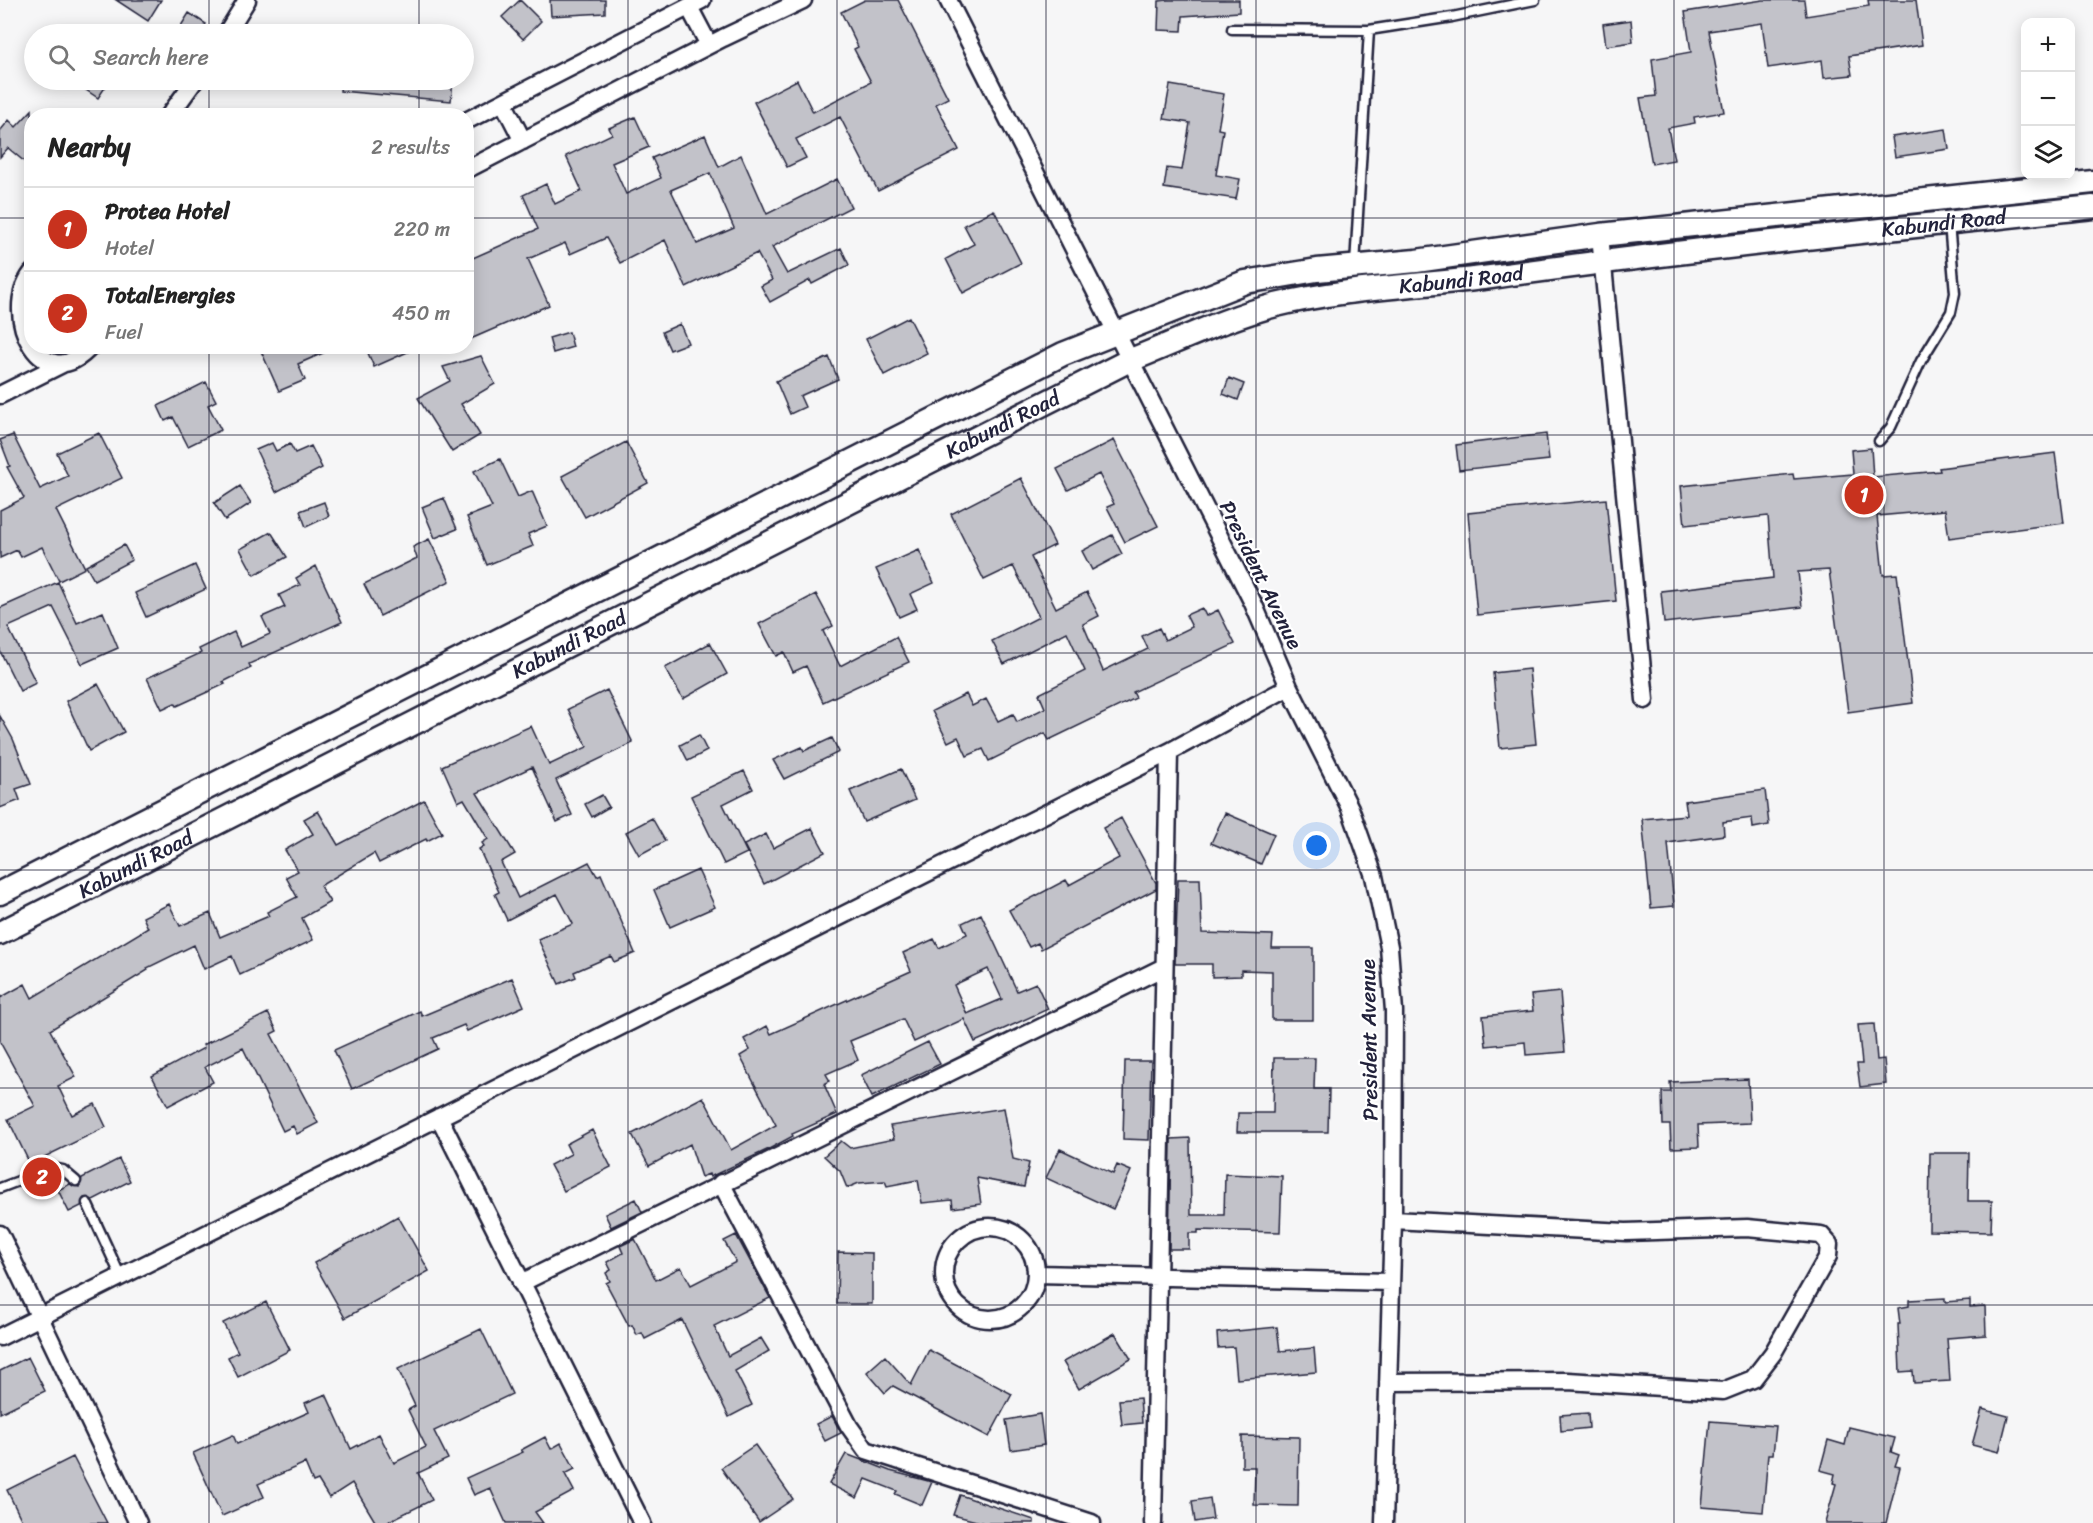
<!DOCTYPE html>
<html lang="en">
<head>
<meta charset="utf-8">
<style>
  :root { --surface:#fff; --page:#f6f6f6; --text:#222; --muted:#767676; --line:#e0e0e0; --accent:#c8321e }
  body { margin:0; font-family:Sriracha,sans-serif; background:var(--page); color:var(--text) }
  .controls { position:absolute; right:18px; top:18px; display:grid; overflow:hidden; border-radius:12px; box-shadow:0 3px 15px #0003 }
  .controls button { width:54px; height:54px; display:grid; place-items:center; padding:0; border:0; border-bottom:2px solid var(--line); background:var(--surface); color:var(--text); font:30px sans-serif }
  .you { position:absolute; left:1317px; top:846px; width:21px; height:21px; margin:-15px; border:4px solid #fff; border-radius:50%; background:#1a73e8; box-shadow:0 0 0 9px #1a73e833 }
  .badge { display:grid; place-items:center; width:39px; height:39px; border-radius:50%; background:var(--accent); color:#fff; font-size:20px; font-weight:700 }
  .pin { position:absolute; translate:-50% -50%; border:3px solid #fff; box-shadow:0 2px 6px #0006 }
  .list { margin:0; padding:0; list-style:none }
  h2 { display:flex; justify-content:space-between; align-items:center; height:78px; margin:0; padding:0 24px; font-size:26px }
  h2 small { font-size:20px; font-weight:400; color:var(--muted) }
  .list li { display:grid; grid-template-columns:39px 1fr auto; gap:18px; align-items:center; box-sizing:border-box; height:84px; padding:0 24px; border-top:2px solid var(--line) }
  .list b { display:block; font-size:22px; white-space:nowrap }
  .list p { margin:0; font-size:20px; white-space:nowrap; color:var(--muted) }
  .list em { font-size:20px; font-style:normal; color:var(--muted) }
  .icon { flex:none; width:33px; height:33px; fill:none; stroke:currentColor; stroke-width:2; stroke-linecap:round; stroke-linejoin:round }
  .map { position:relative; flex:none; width:2093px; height:1523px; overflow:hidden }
  .search { position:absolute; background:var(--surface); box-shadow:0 3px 15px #0003; left:24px; top:24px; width:450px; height:66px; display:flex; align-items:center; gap:15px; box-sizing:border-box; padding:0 21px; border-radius:33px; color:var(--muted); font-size:22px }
  .panel { position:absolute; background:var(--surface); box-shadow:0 3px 15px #0003; left:24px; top:108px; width:450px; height:246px; border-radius:24px }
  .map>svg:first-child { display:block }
</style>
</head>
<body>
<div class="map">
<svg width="2093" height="1523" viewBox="0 0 2093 1523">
  <rect width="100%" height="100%" fill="#f6f6f7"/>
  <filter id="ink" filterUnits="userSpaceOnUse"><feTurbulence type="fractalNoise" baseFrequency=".0167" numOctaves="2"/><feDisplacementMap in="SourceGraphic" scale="12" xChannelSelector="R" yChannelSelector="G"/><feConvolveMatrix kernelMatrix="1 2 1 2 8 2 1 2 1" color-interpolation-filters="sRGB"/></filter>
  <g filter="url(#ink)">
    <path fill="#c2c2c9" stroke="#22223b" stroke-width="1.5" fill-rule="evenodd" d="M116,0h45l-13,21z
      M520,0l21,21 -18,18 -21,-22z
      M550,0h55v13l-54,3z
      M865,0h33l50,98 -12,6 23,46 -81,41 -38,-74 -44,22 10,19 -19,9 -33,-65 43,-22 16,32 58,-30 -17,-33 4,-2 -17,-35z
      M1167,0h72v12l-56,4 -1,15 -24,-1 1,-29z
      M1763,0h41l2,16 63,-10 -1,-6h48l6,45 -73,11 3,19 -28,3 -2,-18 -54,8 -6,-45 -53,8 15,81 -30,5 1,6 -27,5 6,32 -22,4 -12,-66 16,-2 -4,-37 39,-7 -6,-40z
      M189,13l17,11 -6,10h-12l-9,-5z
      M1631,20l2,22 -27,4 -3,-22z
      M71,80h39l-12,18z
      M341,80h112l-2,21 -111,-10z
      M1170,85l54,9 -6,35 5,1 -7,45 24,4 -4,20 -72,-11 3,-20 15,2 8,-47 -26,-4z
      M32,110v58l-24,-20 -8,9v-26l9,-11 7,7z
      M635,117l14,30 -37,16 14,31 35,-16 -9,-20 53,-23 14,32 22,-12 26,59 70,-35 14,28 -79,40 15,27 54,-26 8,17 -37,19 -2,-4 -40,22 -9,-16 11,-6 -15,-27 -71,34 -21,-47 -45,23 -14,-25 -36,16 -5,-11 -37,16 21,46 -83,36v-80l72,-32 -15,-34 23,-11 9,20 27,-13 -16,-35 46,-22 -3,-6zM710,173l24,55 -37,16 -26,-54z
      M1946,129l3,20 -54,8 -3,-20z
      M994,210l27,53 -58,30 -17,-34 28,-15 -10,-19z
      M909,317l18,36 -43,22 -18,-36z
      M680,324l8,19 -18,7 -8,-18z
      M569,332l4,15 -20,6 -4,-15z
      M271,346h68l-41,18 7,16 -26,11 -18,-40z
      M365,346h56l-47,21z
      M481,356l14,28 -34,20 19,31 -28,17 -34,-54 32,-17 -7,-14z
      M829,357l9,22 -38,17 5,11 -15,7 -14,-33z
      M1229,378l15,6 -6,16 -15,-6z
      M206,382l10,19 -8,4 13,25 -33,16 -15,-29 -8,4 -7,-15z
      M99,433l23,45 -66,32 29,58 -26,13 -17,-34 -21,10 -4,-7 -17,8v-48l24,-12 -17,-31 3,-1 -10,-26 13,-5 27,54 28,-13 -11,-23z
      M1546,434l3,26 -90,10 -3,-25z
      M1114,440l44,86 -33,16 -18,-35 7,-3 -15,-30 -31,16 -11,-21z
      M626,442l22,41 -63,34 -23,-41z
      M272,443l4,8 14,-7 5,9 16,-7 11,22 -46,24 -20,-42z
      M1871,448l2,29 67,-6 -1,-3 116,-15 9,70 -115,15 -4,-28 -68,6 6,59 14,-1 16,129 -65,9 -19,-142 -31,2 4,35 -138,16 -3,-32 112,-13 -5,-62 -83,9 -4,-39 112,-12 1,5 59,-5 -2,-24z
      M500,459l18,38 14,-6 15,35 -19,8 5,12 -46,19 -20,-48 25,-10 -18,-36z
      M1021,478l34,67 -24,12 25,51 31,-16 12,24 -16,8 20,47 45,-22 -6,-13 17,-8 6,12 27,-13 -6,-12 16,-7 4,8 12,-6 17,34 -102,48 3,6 -87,42 -4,-7 -56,28 -6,-12 -16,7 -9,-19 -10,5 -16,-31 34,-17 6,12 14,-7 12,22 15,-7 4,8 28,-14 -6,-14 46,-23 -18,-39 -63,32 -12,-23 47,-24 -26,-51 -29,14 -33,-66z
      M240,486l11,17 -26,17 -11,-17z
      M444,498l13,31 -22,9 -13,-31z
      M1606,499l10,102 -139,14 -9,-102z
      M324,502l5,14 -23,11 -6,-16z
      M271,532l16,25 -33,18 -14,-26z
      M1112,535l10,19 -30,16 -10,-19z
      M429,539l21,42 -70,35 -16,-32 53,-26 -4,-11z
      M124,545l8,15 -38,20 -8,-14z
      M919,550l15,33 -24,11 7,15 -18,8 -23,-48z
      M195,565l11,24 -60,28 -11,-24z
      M316,566l26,56 -93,42 2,4 -28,14 2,2 -48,22 -2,-3 -13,6 -15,-31 54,-25 -2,-4 35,-17 7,15 29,-13 -8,-17 23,-10 -6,-12 21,-10 -4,-7z
      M58,582l19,41 26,-11 15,36 -36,16 -29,-57 -45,20 28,56 -16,8 -20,-40v-43z
      M816,594l17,32 -10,5 17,35 56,-29 13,25 -86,40 -17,-36 -13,6 -9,-20 -8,4 -17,-32z
      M710,643l17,31 -44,25 -18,-31z
      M1529,669l7,75 -36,4 -7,-75z
      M98,684l26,48 -35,19 -23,-50z
      M607,690l26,53 -77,37 16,35 -15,7 -25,-55 -55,26 38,61 -14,8 17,36 71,-36 8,14 4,-2 34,79 -21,9 -3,-6 -37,16 2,5 -17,7 -21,-45 35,-15 -16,-30 -50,26 -12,-26 4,-2 -20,-43 5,-3 -2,-3 6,-4 -24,-40 -6,3 -16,-36 89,-40 18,39 38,-18 -19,-38z
      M0,716l13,23 18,45 -15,5 4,11 -20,8z
      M699,735l8,16 -19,10 -8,-16z
      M832,738l7,14 -55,27 -11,-19 29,-13 2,4z
      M901,769l14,31 -51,22 -14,-31z
      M744,771l9,18 -30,15 24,49 -23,11 -33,-68z
      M1765,790l4,35 -16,3 -1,-10 -29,4 1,13 -56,8 6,63 -23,2 -9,-89 45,-4 -2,-14z
      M602,795l7,12 -17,10 -7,-13z
      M424,800l18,33 -15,8 -1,-2 -47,24 -5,-10 -54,33 10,16 -28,16 11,22 -73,35 -8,-19 -28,13 -10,-24 -47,23 1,2 -98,60 26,47 -18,9 14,29 23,-11 11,23 -76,37 -22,-45 27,-13 -35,-64v-44l25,-14 7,14 116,-70 -5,-11 26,-13 11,22 30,-13 10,24 49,-21 -2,-4 30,-15 -11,-20 12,-6 -13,-21 28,-16 -9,-15 14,-8 20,34z
      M1225,813l49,21 -13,30 -50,-21z
      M652,818l13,23 -26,14 -13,-23z
      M1121,818l35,65v6l-115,60 -3,-6 -9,4 -20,-37 57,-30 3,5 50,-27 -16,-30z
      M812,828l13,24 -61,32 -20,-39 22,-11 7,14z
      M698,870l17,37 -45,20 -16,-37z
      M1178,879h22l2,54 71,2 -1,13h41v72h-41v-49l-31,-1v6l-29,1v-13h-37z
      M981,914l36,77 19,-8 12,26 -73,33 -11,-23 -50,23 -11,-23 -53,22 8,19 -32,14 4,7 -6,3 13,30 -45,20 1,2 -24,13 -59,28 -1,-3 -8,3 -11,-33 -41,22 -17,-32 71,-37 28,53 45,-25 -36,-69 10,-6 -6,-11 23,-13 4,8 140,-63 -8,-18 31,-14 5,9 28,-14 -5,-11zM988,969l14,30 -35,15 -13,-29z
      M512,978l12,28 -57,25 -3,-6 -31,13 5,11 -86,40 -18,-39 86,-39 2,5z
      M1560,992l5,60 -39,3 -1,-13 -39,4 -3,-30 50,-5 -2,-16z
      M268,1013l9,18 -6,3 47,89 -21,11 -4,-8 -10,5 -40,-83 -38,19 8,15 -45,24 -16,-30 52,-28 -1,-3z
      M1874,1024l3,36 7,-1 2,25 -26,3 -3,-23h5l-4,-39z
      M928,1042l12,22 -68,33 -11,-22z
      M1274,1058h41l-1,31h15l-1,43h-91l1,-19h35z
      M1125,1061h26l-2,79 -26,-1z
      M1748,1079l2,44 -52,2 1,22 -28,1 -1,-23h-7l-1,-33h9l-1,-10z
      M1004,1108l9,51 16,4 -5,24 -47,-9 4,26 -28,4 -1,-8 -30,3 -4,-23 -31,6 -2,-5 -26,2 -12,5 -7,-17 -16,-15 17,-15 9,7 44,-9 -4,-13z
      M592,1130l19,37 -47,24 -14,-26 21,-11 -5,-10z
      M1190,1138l1,77h33l1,-41 57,2 -2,56 -82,-2v3h-9v16h-20l2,-110z
      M1060,1149l53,25 4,-9 14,6 -18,38 -67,-31z
      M1930,1153h39l-1,48h24l-1,31 -62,-1z
      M119,1159l11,22 -37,19 -9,-2 -3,8 -12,6 -11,-22 12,-6 9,3 3,-9z
      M636,1199l6,13 -31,15 -6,-13z
      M398,1216l31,55 -84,47 -31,-55z
      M736,1235l34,63 -56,28 14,30 33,-18 8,13 -34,20 17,34 -23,12 -47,-97 -37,19 -3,-6 -5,2 -5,-10 -3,1 -23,-43 4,-2 -4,-8 5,-3 -4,-8 16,-9 -3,-7 15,-7 21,41 25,-13 10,18 45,-23 -12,-21z
      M838,1252l34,1v51h-35z
      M1945,1298v4l25,-2v7l15,-1 1,29 -39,3 3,43 -36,2 -1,-12 -13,1 -2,-48h2l-2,-16 11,-2v-6z
      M266,1302l24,48 -52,27 -10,-20 10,-5 -15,-29z
      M1277,1327l3,24 34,-3 2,24 -79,7 -3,-32 -16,1 -1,-15z
      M481,1329l31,65 -78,37 14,28 -30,14 14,27 -47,23h-9l-24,-40 -23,15 -11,-18 -5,2 -8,-19 -47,21 6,13 -42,19 -29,-63 40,-18 4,9 72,-32 -4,-9 21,-9 25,55 28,-15 15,29 32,-16 -18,-37 7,-4 -17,-37z
      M1115,1333l16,26 -52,30 -16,-27z
      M929,1350l83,44 -23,43 -96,-51 -8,7 -18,-21 18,-16 26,29z
      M28,1357l17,34 -45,22v-42z
      M1140,1398l2,25 -20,2 -3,-25z
      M1982,1409l26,7 -9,36 -27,-7z
      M1588,1413l1,15 -28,3 -1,-16z
      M1040,1414l4,31 -33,5 -5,-30z
      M832,1416l9,17 -16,8 -9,-17z
      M1710,1421l66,5 -3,28h-5l-5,58 -61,-5z
      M1849,1427l46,11 -4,14 8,3 -4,11 5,1 -14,56h-61l11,-39 -3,-1 2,-9 -15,-4 8,-30 17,5z
      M1242,1436l57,1 -1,69 -44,-1 1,-38h-13z
      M545,1437l6,12 10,-6 14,26 -10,5 9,17 -39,21 8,11h-37l-16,-35 -16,7 -8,-17 57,-26 -2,-2z
      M755,1445l38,54 -34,23 -38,-54z
      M846,1454l44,17 42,11 -10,23 -27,-11 2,-3 -31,-12 -9,19 -28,-14z
      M73,1457l34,66h-84l-16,-33z
      M960,1495l74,25v3h-50l-31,-8z
      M1210,1498l3,21 -18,3 -3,-21z"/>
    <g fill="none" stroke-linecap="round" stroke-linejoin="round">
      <g stroke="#22223b" stroke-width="13">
        <path id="lane" d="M1232,29l137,1 83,-13 83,-17
          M1355,265l14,-235
          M1879,441l12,-14 30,-66 30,-49 4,-19 -6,-70
          M0,1188l53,-20 10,2 13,11
          M87,1203l34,74"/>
      </g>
      <g stroke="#22223b" stroke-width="21">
        <path id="street" d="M948,0l305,603 36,84 61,121 24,68 15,71 5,64 -1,209 -9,303
          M689,7l20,38
          M226,34l21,-34
          M503,102l20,39
          M169,116l26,-36
          M466,121l236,-121
          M466,170l257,-132 80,-38
          M1600,235l45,465
          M32,273c-32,43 11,127 59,73
          M0,395l64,-32
          M439,1117l203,406
          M721,1183l128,243 17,24 226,73
          M944 1273a46 46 0 1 1 92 0a46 46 0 1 1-92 0Z
          M0,1234l138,289
          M1036,1274l355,8
          M521,1283l643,-316
          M0,1337l1169,-585 120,-65
          M1388,1382l180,-1 155,10 30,-12 20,-26 55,-97 1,-12 -8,-9 -74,-7 -121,4 -233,-12
          M1153,1523l16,-771"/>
      </g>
      <g stroke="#22223b" stroke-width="27">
        <g id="secondary">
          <path d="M0,893l1063,-539 182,-72 72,-12 99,-9 184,-26 493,-53"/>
          <path id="s1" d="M0,933l1128,-572c49,-19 97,-43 148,-56 68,-17 145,-19 215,-28 200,-28 401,-48 602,-70"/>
        </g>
      </g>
      <use href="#lane" stroke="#fff" stroke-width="8"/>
      <use href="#street" stroke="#fff" stroke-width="16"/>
      <use href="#secondary" stroke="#fff" stroke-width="22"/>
    </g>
  </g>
  <path fill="none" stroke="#22223b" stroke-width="1.5" stroke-opacity="0.55" d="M209,0v34M419,0v34M628,0v1523M837,0v1523M1046,0v1523M1256,0v1523M1465,0v1523M1674,0v1523M1884,0v1523M209,80v36M419,80v36M0,218h32M466,218h1627M209,346v1177M419,346v1177M0,435h2093M0,653h2093M0,870h2093M0,1088h2093M0,1305h2093"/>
  <g text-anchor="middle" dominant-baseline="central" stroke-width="4.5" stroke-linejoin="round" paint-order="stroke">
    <g font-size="21" fill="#22223b" stroke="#fff">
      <text stroke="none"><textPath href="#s1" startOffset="2096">Kabundi Road</textPath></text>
      <text stroke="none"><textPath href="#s1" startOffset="1610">Kabundi Road</textPath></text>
      <text stroke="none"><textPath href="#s1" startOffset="1124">Kabundi Road</textPath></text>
      <text transform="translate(1261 575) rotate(64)">President Avenue</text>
      <text stroke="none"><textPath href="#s1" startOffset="638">Kabundi Road</textPath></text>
      <text stroke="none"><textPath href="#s1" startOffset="152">Kabundi Road</textPath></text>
      <text transform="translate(1369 1040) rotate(-91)">President Avenue</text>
    </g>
  </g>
</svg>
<div class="controls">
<button>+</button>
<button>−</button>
<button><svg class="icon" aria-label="layers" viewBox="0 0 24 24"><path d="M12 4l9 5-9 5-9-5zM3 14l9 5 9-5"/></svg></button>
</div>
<div class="you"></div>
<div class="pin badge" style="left:1864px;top:495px">1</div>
<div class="pin badge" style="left:42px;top:1177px">2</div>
<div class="search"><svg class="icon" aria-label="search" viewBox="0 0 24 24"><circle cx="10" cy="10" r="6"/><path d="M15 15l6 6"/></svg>Search here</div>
<section class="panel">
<h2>Nearby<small>2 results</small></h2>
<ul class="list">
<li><span class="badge">1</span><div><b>Protea Hotel</b><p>Hotel</p></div><em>220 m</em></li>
<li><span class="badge">2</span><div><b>TotalEnergies</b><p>Fuel</p></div><em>450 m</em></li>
</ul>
</section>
</div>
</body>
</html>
